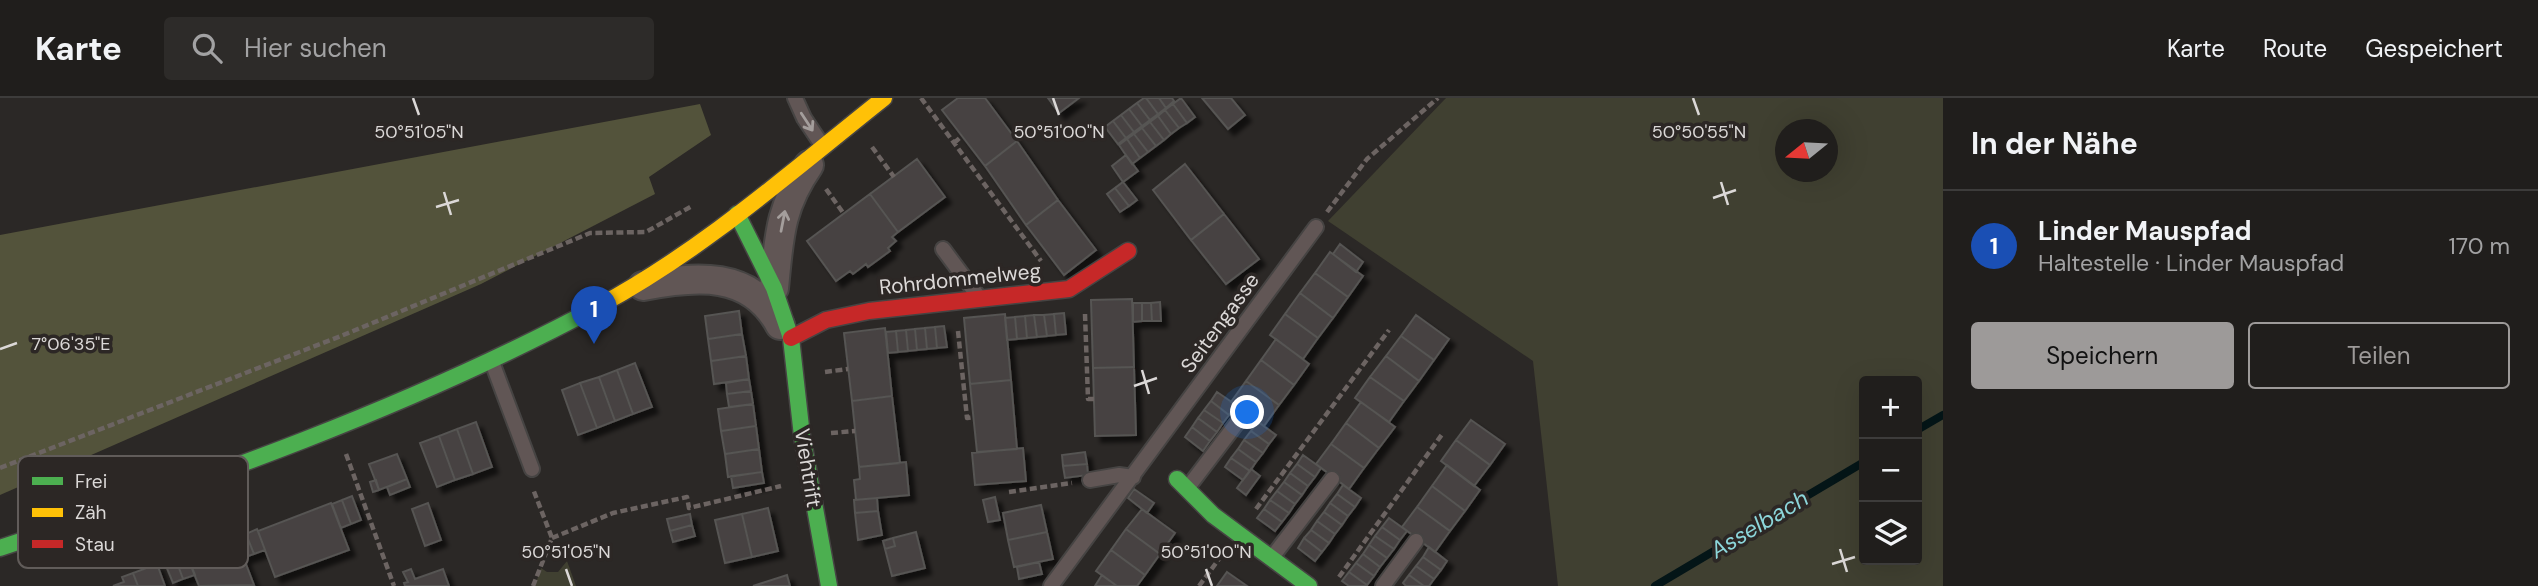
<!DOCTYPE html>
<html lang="de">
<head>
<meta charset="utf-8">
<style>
  :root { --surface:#201e1c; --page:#2d2b29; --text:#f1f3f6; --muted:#a2a2a3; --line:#3d3c3b; --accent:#9d9a99 }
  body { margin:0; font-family:"DM Sans",sans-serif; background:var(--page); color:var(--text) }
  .controls { position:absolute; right:21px; bottom:21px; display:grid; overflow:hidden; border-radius:7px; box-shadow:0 7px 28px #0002 }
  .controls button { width:63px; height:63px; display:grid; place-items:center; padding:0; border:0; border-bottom:2px solid var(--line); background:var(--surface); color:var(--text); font:35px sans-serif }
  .compass { position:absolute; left:1775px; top:21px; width:63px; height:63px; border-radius:50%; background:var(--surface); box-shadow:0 7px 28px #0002; rotate:252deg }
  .you { position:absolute; left:1248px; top:315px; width:24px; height:24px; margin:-18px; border:5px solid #fff; border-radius:50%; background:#1a73e8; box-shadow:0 0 0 10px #1a73e833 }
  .badge { display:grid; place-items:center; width:46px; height:46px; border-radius:50%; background:var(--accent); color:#fff; font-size:23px; font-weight:700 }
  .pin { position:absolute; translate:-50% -58px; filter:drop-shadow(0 2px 4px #0008) }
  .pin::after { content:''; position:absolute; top:37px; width:24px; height:21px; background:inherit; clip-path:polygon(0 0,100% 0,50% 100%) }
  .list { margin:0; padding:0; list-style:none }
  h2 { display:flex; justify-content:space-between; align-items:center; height:91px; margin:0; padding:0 28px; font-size:30px }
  h2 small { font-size:23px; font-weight:400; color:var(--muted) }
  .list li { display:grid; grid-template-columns:46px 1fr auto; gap:21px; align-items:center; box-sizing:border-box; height:112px; padding:0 28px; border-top:2px solid var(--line) }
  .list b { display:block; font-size:26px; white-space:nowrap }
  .list p { margin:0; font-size:23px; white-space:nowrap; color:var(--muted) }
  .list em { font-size:23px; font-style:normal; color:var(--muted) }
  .actions { display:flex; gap:14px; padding:21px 28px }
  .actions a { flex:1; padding:16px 0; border:2px solid var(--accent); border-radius:7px; text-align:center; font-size:24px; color:var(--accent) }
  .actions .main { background:var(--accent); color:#111 }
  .icon { flex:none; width:38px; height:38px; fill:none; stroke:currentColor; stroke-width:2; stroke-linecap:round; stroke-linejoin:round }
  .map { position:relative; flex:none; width:1943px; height:488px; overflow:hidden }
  header { display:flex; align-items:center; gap:42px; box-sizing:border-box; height:98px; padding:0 35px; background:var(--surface); border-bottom:2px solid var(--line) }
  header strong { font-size:33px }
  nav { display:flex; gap:38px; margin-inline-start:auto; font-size:24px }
  .search { width:490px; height:63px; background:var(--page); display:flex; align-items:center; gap:18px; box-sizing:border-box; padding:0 24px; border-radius:7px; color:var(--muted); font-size:26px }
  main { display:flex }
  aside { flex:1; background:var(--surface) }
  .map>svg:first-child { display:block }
</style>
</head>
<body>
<header>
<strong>Karte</strong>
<div class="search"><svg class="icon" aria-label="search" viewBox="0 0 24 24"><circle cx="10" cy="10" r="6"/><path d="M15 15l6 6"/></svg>Hier suchen</div>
<nav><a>Karte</a><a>Route</a><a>Gespeichert</a></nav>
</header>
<main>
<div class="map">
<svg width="1943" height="488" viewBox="0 0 1943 488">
  <defs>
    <filter id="shadow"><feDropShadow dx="6" dy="6" stdDeviation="2" flood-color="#0009"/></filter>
  </defs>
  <rect width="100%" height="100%" fill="#2b2826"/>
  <path fill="#404031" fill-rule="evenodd" d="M1446,0h497v488h-385l-25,-225 -205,-140zM1786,32h42v42h-42zM1864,283h53v179h-53z
    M567,463l9,25h-41l6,-18 6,4h11z"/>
  <path fill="#53533b" d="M700,6l11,31 -62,42 6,17 -174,90 -481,211v-260z"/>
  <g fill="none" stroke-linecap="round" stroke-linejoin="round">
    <path stroke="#041517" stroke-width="8" d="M1917,332l26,-15
      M1655,488l209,-124"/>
  </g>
  <path fill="#464342" stroke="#565453" stroke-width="2" filter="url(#shadow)" d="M958,0h27l32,43 -32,25 -43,-56z
    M1048,0h31l-20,15z
    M1144,0h2l12,16 -8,6 -13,-17z
    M1146,0h13l7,10 -8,6z
    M1159,0h13l2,3 -8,7z
    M1181,0l14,19 -8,6 -14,-19z
    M1202,0h29l14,17 -17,14z
    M1137,5l13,17 -8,6 -13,-17z
    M1173,6l14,19 -8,5 -14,-18z
    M1129,11l13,17 -8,6 -13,-17z
    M1165,12l14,18 -8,6 -13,-18z
    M1121,17l13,17 -8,6 -13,-17z
    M1158,18l13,18 -7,6 -14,-18z
    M1113,23l13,17 -8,6 -13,-17z
    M1150,24l14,18 -8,6 -14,-18z
    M1142,30l14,18 -8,6 -14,-18z
    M1134,36l14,18 -8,6 -13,-19z
    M1127,41l13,19 -8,6 -13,-19z
    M1017,43l41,59 -32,25 -41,-59z
    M1126,57l12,16 -15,11 -11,-16z
    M917,61l28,38 -47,35 -28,-38z
    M1185,66l39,50 -33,26 -38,-50z
    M1123,84l14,18 -8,6 -14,-18z
    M1115,90l14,18 -9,6 -13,-18z
    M870,96l28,38 -6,5 4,4 -8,7 2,3 -22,16 -2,-3 -13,10 -3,-3 -14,10 -29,-40z
    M1058,102l38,50 -32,25 -38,-50z
    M1224,116l35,45 -33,25 -35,-44z
    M1340,146l23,18 -7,10 -23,-18z
    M1330,154l33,24 -15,21 -33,-24z
    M1315,175l33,24 -15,21 -33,-25z
    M1300,195l33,25 -15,20 -33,-24z
    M1132,201l2,68 -41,1 -2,-68z
    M1160,204l1,19h-9l-1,-18z
    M1133,205h9v18l-9,1z
    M1142,205h9l1,18h-10z
    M739,213l3,23 -34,5 -3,-23z
    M1064,215l2,21 -10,1 -2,-21z
    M1005,216l6,66 -41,4 -6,-66z
    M1054,216l2,21 -9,1 -3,-21z
    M1285,216l33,24 -15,21 -33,-24z
    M1034,217h10l3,21 -10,1z
    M1034,217l3,22 -10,1 -2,-22z
    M1416,217l33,24 -15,21 -33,-24z
    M1025,218l2,22 -10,1 -2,-22z
    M1015,219l2,22 -10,1 -2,-22z
    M944,228l3,21 -10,1 -2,-21z
    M935,229l2,21 -10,1 -2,-21z
    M885,230l7,68 -40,5 -8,-68z
    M925,230l2,21 -10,1 -2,-21z
    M915,231l2,21 -9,1 -2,-21z
    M906,232l2,21 -10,1 -2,-21z
    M896,233l2,21 -10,1 -2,-21z
    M742,236l4,22 -35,5 -3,-22z
    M1401,238l33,24 -15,21 -33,-25z
    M1276,241l33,25 -15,21 -33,-25z
    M746,258l3,23 -35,5 -3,-23z
    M1386,258l33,25 -15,20 -34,-24z
    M1261,262l33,25 -15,20 -33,-24z
    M635,265l17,44 -19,7 -16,-44z
    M1134,269l2,68 -41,1 -2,-68z
    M617,272l16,44 -18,7 -16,-44z
    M599,279l16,44 -18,7 -17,-45z
    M1370,279l34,24 -15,21 -34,-24z
    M749,281l2,12 -24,3 -1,-11z
    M1011,282l6,69 -40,3 -7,-68z
    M1246,283l33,24 -15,21 -33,-24z
    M580,285l17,45 -19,7 -16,-45z
    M751,293l2,13 -24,3 -2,-13z
    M1217,294l19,13 -7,10 -18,-14z
    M892,298l8,67 -41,4 -7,-66z
    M1211,303l18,14 -6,8 -19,-13z
    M1361,304l34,25 -16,21 -33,-25z
    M753,306l3,22 -35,5 -3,-22z
    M1204,312l19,13 -6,9 -19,-14z
    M1198,320l19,14 -7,9 -18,-14z
    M1471,322l34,24 -15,21 -34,-25z
    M476,324l16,45 -19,7 -16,-45z
    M1258,324l18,13 -7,9 -18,-13z
    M1346,325l33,25 -15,20 -33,-24z
    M756,328l3,23 -34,5 -4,-23z
    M1192,329l18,14 -7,10 -18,-14z
    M457,331l16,45 -18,6 -16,-44z
    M1251,333l18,13 -6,9 -19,-13z
    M439,338l16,44 -18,7 -17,-44z
    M1244,342l19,13 -7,9 -18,-13z
    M1456,342l34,25 -16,21 -33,-25z
    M1331,346l33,24 -15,21 -33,-25z
    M1023,350l3,33 -51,4 -3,-32z
    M759,351l3,23 -34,5 -3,-23z
    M1238,351l18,13 -6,9 -19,-13z
    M1085,354l2,12 -24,2 -1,-11z
    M397,356l10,25 -28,11 -10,-26z
    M1303,357l18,13 -6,9 -18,-13z
    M1231,360l19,13 -7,9 -18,-13z
    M906,364l3,33 -53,5 -2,-20 6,-1 -1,-12z
    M1087,366l1,11 -23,3 -2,-12z
    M1297,366l18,13 -7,9 -18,-13z
    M1447,367l33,25 -15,21 -33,-25z
    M1251,371l9,7 -14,19 -9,-7z
    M762,374l2,11 -31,5 -2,-12z
    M1290,375l18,13 -6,9 -18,-13z
    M407,381l3,8 -20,8 -3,-8z
    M376,382l3,10 -6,2 -3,-10z
    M1284,384l18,13 -7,9 -18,-13z
    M1343,387l18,13 -6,9 -18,-13z
    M1432,388l33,25 -15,20 -33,-24z
    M1134,391l20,14 -7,10 -19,-15z
    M1277,393l18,13 -6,9 -19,-13z
    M1337,396l18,13 -7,9 -18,-13z
    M352,398l9,24 -10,4 -9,-24z
    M995,399l5,23 -12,2 -5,-22z
    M877,400l1,13 -23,2 -1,-13z
    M342,402l9,24 -10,4 -9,-24z
    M1270,402l19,13 -7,9 -18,-13z
    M331,405l18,47 -74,27 -17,-46z
    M428,405l13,37 -16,6 -13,-37z
    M1330,405l18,13 -6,9 -18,-13z
    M1041,407l6,27 -39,8 -5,-27z
    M1417,409l33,24 -15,21 -33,-25z
    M768,410l10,43 -26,6 -10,-43z
    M1142,411l33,24 -15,21 -34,-25z
    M1264,411l18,13 -7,9 -18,-13z
    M878,413l4,24 -24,5 -3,-27z
    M1324,414l18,13 -7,9 -18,-13z
    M690,416l2,11 -22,6 -3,-12z
    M742,416l10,43 -27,6 -10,-43z
    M1389,420l18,13 -7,9 -18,-13z
    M1317,423l18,13 -6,9 -18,-13z
    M692,427l3,11 -22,6 -3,-11z
    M1382,429l18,13 -6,9 -19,-13z
    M257,431l8,21 -11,4 -8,-20z
    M1126,431l34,25 -15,21 -34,-25z
    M1311,432l18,13 -7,9 -18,-14z
    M916,434l9,36 -33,8 -7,-27 10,-3 -2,-8z
    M1047,434l6,27 -39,8 -6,-27z
    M246,436l8,20 -11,4 -7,-20z
    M1375,438l19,13 -7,9 -18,-13z
    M236,440l18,47 -55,1 -12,-30z
    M893,440l2,8 -10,3 -2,-8z
    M1304,440l18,14 -7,9 -17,-13z
    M1369,447l18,13 -7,9 -17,-13z
    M1429,449l18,14 -6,9 -18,-13z
    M1111,452l34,25 -8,11h-20l-21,-15z
    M186,455l9,22 -12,4 -8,-22z
    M1363,456l17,13 -6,9 -18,-13z
    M175,459l8,22 -10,4 -9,-22z
    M1423,459l18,13 -7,9 -18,-13z
    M1039,464l3,12 -23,5 -2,-12z
    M1356,465l18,13 -7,9 -18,-13z
    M157,466l8,22h-27l-5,-13z
    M1416,468l18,13 -5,7h-5l-15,-11z
    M411,471l4,10 28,-10 6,17h-44l-1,-3 4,-1 -5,-10z
    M1227,474l20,14h-30z
    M1349,474l18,13v1h-18l-7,-5z
    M133,475l5,13h-25l11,-4 -2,-5z
    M787,477l3,11h-37z
    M1102,477l15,11h-22z
    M1409,477l15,11h-18l-3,-3z"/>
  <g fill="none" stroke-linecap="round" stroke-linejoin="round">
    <g stroke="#464443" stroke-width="18">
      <path id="lane" d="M795,0l9,20 18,27
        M943,151l35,47
        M492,264l40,107
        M1090,382l29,-5 14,2
        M1189,388l54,-71
        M1273,458l59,-77
        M1051,488l265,-359
        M1383,488l33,-45"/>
    </g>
    <g stroke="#464443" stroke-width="32">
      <path id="street" d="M643,188c52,-10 108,-16 137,39
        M774,190c5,-49 5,-80 35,-123"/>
    </g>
    <g stroke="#464443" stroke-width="19">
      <path id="fast" d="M737,116l37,74 17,50 11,98 27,150
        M1177,381l36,36 96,71
        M0,450c204,-68 409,-140 599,-242"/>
    </g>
    <g stroke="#464443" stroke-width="19">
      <path id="slow" d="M599,208c104,-56 193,-135 285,-208"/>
    </g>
    <g stroke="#464443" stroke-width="19">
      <path id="jam" d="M791,240l35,-18 43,-9 200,-22 59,-38"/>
    </g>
    <path stroke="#6c6462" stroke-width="4.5" stroke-dasharray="7 3.5" stroke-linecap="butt" d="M921,0l120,163
      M954,45l8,-7
      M872,49l22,30
      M826,91l18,25
      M1327,114l40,-53 71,-61
      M1085,216l3,85h6
      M958,233l9,87 6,-1
      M825,274l23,-3
      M831,335l24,-2
      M346,356l48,132
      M0,370l341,-132 249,-103 56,-1 46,-26
      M1009,394l63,-9
      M1256,411l133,-179
      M552,440l61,-25 74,-16 2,11 92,-22
      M1339,479l104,-144
      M533,488l19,-48 -19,-49
      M1199,488l20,-27"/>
    <use href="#lane" stroke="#615655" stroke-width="14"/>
    <use href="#street" stroke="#615655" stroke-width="28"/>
    <use href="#fast" stroke="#4caf50" stroke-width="16"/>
    <use href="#slow" stroke="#ffc107" stroke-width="16"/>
    <use href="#jam" stroke="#c62828" stroke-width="16"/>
  </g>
  <defs><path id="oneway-shaft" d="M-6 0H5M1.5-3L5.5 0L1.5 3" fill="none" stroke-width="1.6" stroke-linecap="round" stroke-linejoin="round" transform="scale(1.75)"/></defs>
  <g stroke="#a49e9c">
    <use href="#oneway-shaft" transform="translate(807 24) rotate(57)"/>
    <use href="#oneway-shaft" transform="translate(783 123) rotate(-79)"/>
  </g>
  <path fill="none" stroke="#dbd8d7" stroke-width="2.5" d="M413,0l6,17M1053,0l6,17M1693,0l6,17M1721,84l7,23M444,94l7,23M1713,100l23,-8M436,109l23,-7M0,251l17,-6M1142,272l7,24M1134,288l23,-8M1840,451l7,23M1832,466l23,-7M566,471l6,17M1206,471l6,17"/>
  <g text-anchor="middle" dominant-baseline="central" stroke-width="7" stroke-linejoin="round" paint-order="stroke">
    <g font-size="21" fill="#dbd8d7" stroke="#2c2725">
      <text transform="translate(960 181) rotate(-6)">Rohrdommelweg</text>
      <text transform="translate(1220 225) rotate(-54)">Seitengasse</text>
      <text transform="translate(808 370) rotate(81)">Viehtrift</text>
    </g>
    <g font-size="23" font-style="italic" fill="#8cd6da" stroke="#2c2725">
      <text transform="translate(1759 426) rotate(-31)">Asselbach</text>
    </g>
  </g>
  <rect x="18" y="358" width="230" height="112" rx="10" fill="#2c2725" stroke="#615c5a" stroke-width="2"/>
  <rect x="32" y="379" width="31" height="8" fill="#4caf50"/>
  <rect x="32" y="410" width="31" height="9" fill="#ffc107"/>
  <rect x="32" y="442" width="31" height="8" fill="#c62828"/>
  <g font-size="19" fill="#dbd8d7">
    <text x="75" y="390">Frei</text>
    <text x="75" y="421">Zäh</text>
    <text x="75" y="453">Stau</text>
  </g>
  <g font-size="18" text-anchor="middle" fill="#dbd8d7" stroke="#2c2725" stroke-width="7" stroke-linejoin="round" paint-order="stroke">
    <text x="419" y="40">50°51'05"N</text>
    <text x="1059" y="40">50°51'00"N</text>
    <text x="1699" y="40">50°50'55"N</text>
    <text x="71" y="252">7°06'35"E</text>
    <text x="566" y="460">50°51'05"N</text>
    <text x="1206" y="460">50°51'00"N</text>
  </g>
</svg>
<div class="controls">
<button>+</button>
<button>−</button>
<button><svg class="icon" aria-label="layers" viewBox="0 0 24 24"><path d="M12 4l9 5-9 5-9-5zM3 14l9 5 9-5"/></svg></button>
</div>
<svg class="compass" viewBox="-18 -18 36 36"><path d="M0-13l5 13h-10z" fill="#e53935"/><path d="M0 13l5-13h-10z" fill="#a2a2a3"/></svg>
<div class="you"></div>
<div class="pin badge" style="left:594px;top:246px;background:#1a4fb4">1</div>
</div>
<aside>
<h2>In der Nähe<small></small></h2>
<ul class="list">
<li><span class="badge" style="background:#1a4fb4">1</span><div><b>Linder Mauspfad</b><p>Haltestelle · Linder Mauspfad</p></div><em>170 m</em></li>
</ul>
<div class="actions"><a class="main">Speichern</a><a>Teilen</a></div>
</aside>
</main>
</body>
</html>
